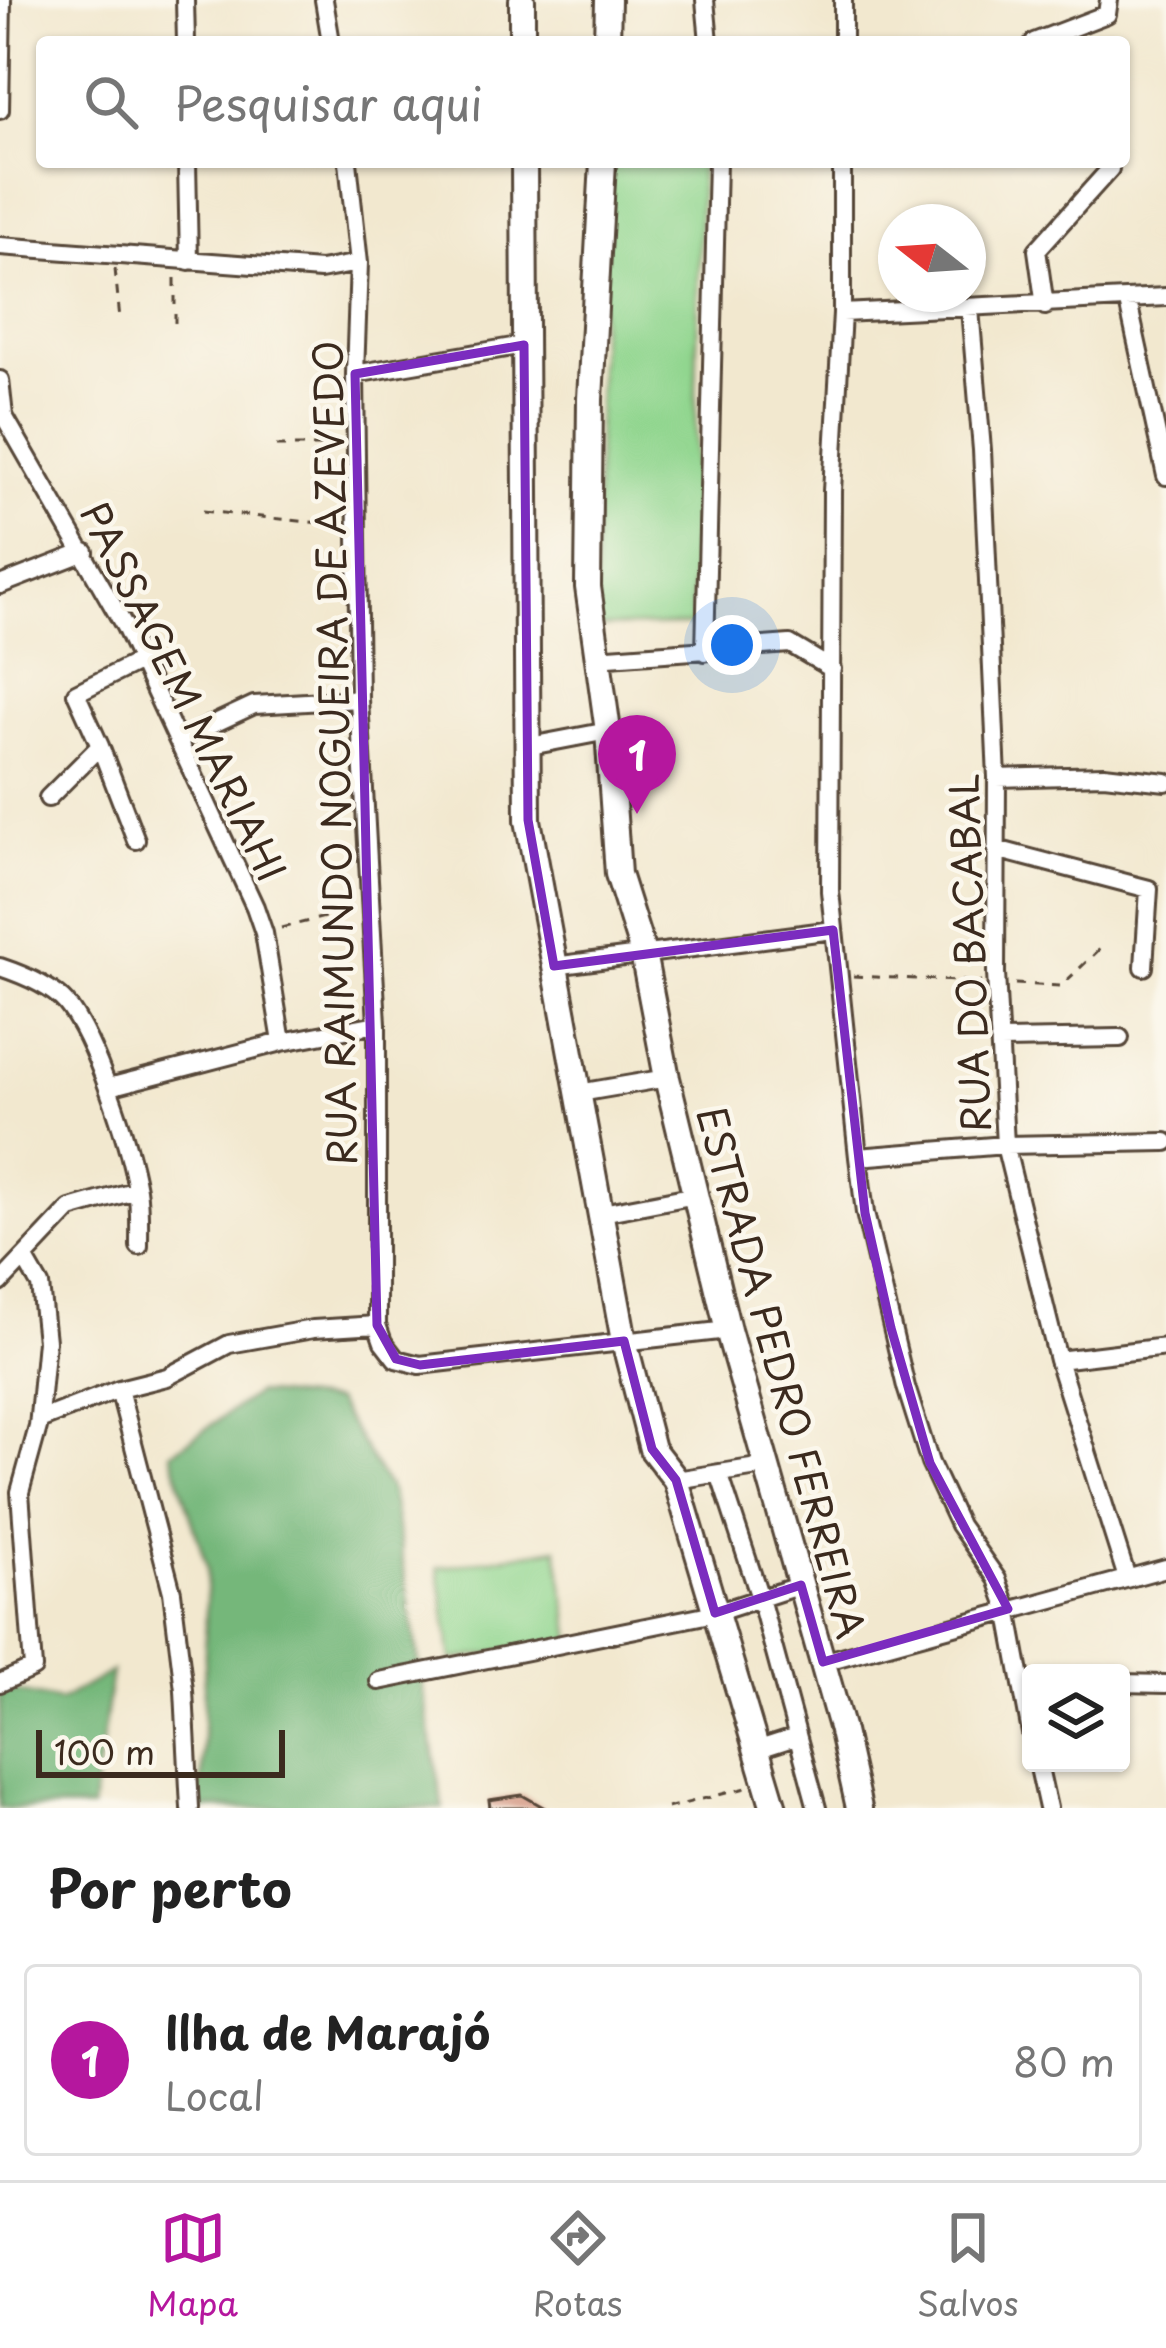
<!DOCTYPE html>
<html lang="pt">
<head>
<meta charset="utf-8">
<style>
  :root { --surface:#fff; --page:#f2f2f2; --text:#222; --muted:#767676; --line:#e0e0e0; --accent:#b5179e }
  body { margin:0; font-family:"Playpen Sans",sans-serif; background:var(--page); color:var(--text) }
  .controls { position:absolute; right:36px; bottom:36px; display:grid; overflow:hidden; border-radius:12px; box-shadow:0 3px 9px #0004 }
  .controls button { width:108px; height:108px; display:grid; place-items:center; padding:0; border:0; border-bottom:3px solid var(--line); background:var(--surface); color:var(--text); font:60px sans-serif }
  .compass { position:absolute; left:878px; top:204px; width:108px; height:108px; border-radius:50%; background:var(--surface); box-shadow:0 3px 9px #0004; rotate:287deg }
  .scale { position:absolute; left:36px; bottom:30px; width:249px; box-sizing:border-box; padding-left:12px; border:6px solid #3b2a1e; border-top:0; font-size:33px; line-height:42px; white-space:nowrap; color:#3b2a1e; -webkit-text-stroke:9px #fbf7ec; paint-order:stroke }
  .you { position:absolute; left:732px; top:645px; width:42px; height:42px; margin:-30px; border:9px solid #fff; border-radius:50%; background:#1a73e8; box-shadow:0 0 0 18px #1a73e833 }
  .badge { display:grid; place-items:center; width:78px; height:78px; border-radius:50%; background:var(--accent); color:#fff; font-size:39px; font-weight:700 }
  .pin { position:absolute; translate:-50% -99px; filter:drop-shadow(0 3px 6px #0008) }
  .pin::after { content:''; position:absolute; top:63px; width:42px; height:36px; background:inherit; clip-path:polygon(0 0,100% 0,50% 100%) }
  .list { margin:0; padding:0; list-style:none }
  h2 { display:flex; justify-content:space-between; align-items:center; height:156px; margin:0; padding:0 48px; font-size:51px }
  h2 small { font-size:39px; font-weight:400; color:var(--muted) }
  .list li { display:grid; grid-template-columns:78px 1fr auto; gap:36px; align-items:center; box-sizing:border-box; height:192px; margin:0 24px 24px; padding:0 24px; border:3px solid var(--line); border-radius:12px }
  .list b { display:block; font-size:45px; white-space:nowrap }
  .list p { margin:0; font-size:39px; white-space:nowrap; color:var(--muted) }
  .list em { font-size:39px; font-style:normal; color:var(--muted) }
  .icon { flex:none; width:66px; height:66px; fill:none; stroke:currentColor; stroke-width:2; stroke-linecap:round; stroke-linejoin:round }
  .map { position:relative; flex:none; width:1166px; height:1808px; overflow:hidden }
  .search { position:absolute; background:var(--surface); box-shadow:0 3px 9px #0004; left:36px; right:36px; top:36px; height:132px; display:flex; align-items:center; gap:30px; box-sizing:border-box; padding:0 42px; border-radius:12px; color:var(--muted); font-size:45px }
  .sheet { height:372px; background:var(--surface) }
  nav { display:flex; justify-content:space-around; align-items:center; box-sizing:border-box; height:168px; border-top:3px solid var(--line); background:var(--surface); font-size:33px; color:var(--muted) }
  nav a { display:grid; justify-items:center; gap:6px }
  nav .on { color:var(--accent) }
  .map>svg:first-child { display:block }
</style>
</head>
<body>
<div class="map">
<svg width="1166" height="1808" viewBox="0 0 1166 1808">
  <rect width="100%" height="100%" fill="#fbf7ec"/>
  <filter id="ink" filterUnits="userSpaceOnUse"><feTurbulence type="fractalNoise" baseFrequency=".00833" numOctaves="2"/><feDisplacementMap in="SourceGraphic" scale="24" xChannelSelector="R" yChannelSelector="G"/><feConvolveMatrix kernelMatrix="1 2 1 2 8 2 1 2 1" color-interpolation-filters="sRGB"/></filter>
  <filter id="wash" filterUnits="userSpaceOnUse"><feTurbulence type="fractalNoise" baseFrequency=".004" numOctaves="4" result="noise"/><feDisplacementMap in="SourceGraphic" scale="48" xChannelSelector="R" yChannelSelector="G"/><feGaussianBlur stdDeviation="2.7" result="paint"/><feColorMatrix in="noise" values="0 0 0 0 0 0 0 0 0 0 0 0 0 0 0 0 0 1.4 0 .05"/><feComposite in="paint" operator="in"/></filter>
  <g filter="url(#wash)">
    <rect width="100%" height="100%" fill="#f2e8cf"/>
    <path fill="#91d68f" stroke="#668056" stroke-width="3" d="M603,162h98l-10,463 -97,2z
      M557,1548l15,92 -120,20 -14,-92z"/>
    <path fill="#74b77a" stroke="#58704c" stroke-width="3" d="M257,1393l78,8 56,91 52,316h-252l11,-31 5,-210 -36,-114z
      M112,1671l-20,137h-92v-120l60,13z"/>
    <g id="blocks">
      <path fill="#d39682" d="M522,1795l23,13h-55l-1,-8z"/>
    </g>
  </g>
  <g filter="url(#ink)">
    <use href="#blocks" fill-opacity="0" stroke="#564639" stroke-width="3"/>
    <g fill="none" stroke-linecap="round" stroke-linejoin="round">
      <g stroke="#564639" stroke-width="22">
        <path id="street" d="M185,0l1,42
          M324,0l7,42
          M705,0l4,42
          M843,0v42
          M1034,42l73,-28 2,-14
          M0,110l2,-110
          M187,162l2,99
          M348,162l11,101 -4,111 4,325 18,325v301l6,17 13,17 24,6 308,-35
          M842,162v151l-10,178 -2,400 28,266 7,56 41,174 24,76 29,62 38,54 11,30 23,124
          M0,246l320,24 39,-7
          M1128,302l38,174
          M1045,306l-8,-56 73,-81
          M970,309l12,141 15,328 -1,195 9,172 53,215 69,218
          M842,313l324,-16
          M355,374l169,-29
          M0,380l4,36 121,211 130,280 9,26 18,109
          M0,585l85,-33
          M705,652l12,-490
          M595,658l195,-14 42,25
          M179,740l75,-35 105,-6
          M100,746l36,94
          M530,746l78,-15
          M997,778l107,-3 62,7
          M48,798l52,-52 -24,-53 66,-33
          M996,849l153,40 -5,78
          M554,966l279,-36
          M0,967c21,7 51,19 66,36 29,35 63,140 71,186 3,18 2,38 2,57
          M999,1040l121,-2
          M109,1087l173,-45 95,-18
          M579,1093l88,-15
          M858,1157l147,-12 161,-3
          M602,1213l94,-18
          M0,1283l70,-74 67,-19
          M1058,1360l108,-13
          M119,1389l53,203 12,98 6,118
          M39,1420l80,-31 48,-12 62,-33 84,-15 64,-4
          M719,1473l41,125 57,210
          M676,1480l88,-14
          M823,1662l343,-94
          M379,1681l336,-68 86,-28
          M0,1683l33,-15 -13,-176 18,-65 8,-86 -6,-56 -15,-26
          M1121,1683l45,1
          M759,1749l37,-12
          M1038,1763l10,45"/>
      </g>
      <g stroke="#564639" stroke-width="30">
        <path id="secondary" d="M522,0v42
          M607,42l1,-42
          M524,162l4,658 96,521 28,108 24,31 98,328
          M603,162l-13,237 -2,188 20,144 10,143 25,79 24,125 61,252 113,397 18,81"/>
      </g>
      <path stroke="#564639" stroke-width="3" stroke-dasharray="9 9" stroke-linecap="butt" d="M115,269l5,50
        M175,278v46
        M276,446h61
        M203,511l136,14
        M281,928l72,-18
        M853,976l128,6
        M1015,984l46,2 40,-38
        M667,1808l79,-20"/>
      <use href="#street" stroke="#fff" stroke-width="16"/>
      <use href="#secondary" stroke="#fff" stroke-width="24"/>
    </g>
  </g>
  <path fill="none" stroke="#7b2cbf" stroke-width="9" stroke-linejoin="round" d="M524,345l4,475 26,146 279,-36 32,283 26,115 39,135 78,146 -185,53 -22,-77 -86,28 -39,-133 -24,-31 -28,-108 -204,24 -24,-6 -19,-34 -22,-951z"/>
  <g text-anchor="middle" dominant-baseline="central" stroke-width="9" stroke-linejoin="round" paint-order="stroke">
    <g font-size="39" fill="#3b2a1e" stroke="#fbf7ec">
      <text transform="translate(185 691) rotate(64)">PASSAGEM MARIAHI</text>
      <text transform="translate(333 753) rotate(-91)">RUA RAIMUNDO NOGUEIRA DE AZEVEDO</text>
      <text transform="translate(968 953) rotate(-92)">RUA DO BACABAL</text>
      <text transform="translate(783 1372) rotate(75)">ESTRADA PEDRO FERREIRA</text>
    </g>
  </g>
</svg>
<div class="controls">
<button><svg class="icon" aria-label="layers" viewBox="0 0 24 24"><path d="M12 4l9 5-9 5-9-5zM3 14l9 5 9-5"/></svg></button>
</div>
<svg class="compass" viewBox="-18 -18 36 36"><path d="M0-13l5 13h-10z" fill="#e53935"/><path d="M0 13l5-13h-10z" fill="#767676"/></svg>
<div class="scale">100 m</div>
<div class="you"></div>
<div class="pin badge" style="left:637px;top:814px">1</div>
<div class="search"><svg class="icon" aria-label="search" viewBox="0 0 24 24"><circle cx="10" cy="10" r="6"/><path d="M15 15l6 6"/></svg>Pesquisar aqui</div>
</div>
<section class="sheet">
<h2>Por perto<small></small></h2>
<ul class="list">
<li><span class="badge">1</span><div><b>Ilha de Marajó</b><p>Local</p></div><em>80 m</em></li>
</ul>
</section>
<nav>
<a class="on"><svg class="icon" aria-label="map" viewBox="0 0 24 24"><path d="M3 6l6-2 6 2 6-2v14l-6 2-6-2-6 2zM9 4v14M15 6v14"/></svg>Mapa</a>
<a><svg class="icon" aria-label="directions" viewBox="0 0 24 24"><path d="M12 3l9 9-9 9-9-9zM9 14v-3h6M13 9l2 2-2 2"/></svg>Rotas</a>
<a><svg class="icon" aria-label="saved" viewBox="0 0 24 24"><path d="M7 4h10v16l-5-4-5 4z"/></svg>Salvos</a>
</nav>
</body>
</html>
